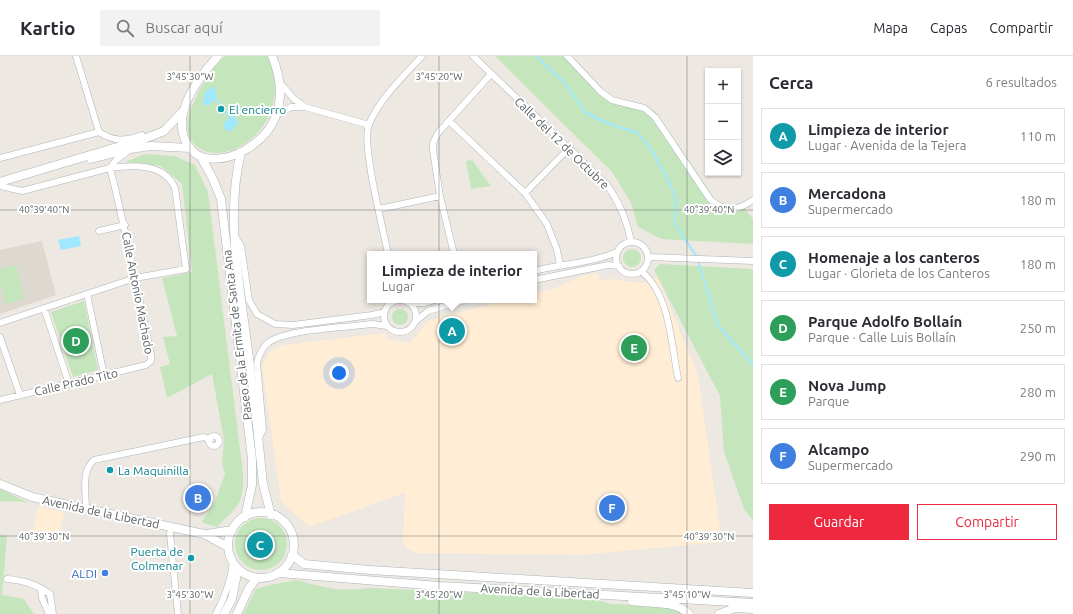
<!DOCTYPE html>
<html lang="es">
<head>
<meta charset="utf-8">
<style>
  :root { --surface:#fff; --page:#f2f2f3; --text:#2b2b33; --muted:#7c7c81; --line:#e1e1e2; --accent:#ed283f }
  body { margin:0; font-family:Ubuntu,sans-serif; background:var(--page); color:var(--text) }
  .controls { position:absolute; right:12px; top:12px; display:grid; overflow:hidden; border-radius:0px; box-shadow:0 1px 3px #0004 }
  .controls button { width:36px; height:36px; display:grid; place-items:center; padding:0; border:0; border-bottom:1px solid var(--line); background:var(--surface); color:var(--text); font:20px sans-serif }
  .you { position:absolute; left:339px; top:317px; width:14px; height:14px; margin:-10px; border:3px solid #fff; border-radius:50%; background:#1a73e8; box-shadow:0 0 0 6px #1a73e833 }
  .badge { display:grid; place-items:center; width:26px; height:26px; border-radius:50%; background:var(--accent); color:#fff; font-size:13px; font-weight:700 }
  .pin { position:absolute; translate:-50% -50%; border:2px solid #fff; box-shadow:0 1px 4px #0006 }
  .popup { position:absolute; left:367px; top:195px; width:170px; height:52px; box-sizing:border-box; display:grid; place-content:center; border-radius:0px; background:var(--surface); filter:drop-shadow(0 1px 3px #0005); font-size:13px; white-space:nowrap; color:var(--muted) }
  .popup b { font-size:15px; color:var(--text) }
  .popup::after { content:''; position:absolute; left:50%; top:100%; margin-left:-8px; border:8px solid transparent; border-top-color:var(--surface) }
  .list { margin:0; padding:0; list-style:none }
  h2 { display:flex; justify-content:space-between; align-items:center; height:52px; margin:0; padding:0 16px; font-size:17px }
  h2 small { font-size:13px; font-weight:400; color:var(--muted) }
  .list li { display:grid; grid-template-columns:26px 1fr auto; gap:12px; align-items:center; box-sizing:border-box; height:56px; margin:0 8px 8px; padding:0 8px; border:1px solid var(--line); border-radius:0px }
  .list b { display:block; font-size:15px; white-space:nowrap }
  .list p { margin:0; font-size:13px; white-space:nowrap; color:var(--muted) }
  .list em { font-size:13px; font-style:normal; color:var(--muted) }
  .actions { display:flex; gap:8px; padding:12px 16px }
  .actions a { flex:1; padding:9px 0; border:1px solid var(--accent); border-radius:0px; text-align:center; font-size:14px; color:var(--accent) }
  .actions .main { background:var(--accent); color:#fff }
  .icon { flex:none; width:22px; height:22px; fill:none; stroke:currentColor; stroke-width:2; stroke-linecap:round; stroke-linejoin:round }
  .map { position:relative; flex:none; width:753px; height:558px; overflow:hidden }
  header { display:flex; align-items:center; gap:24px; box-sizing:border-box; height:56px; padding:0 20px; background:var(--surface); border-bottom:1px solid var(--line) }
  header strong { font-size:19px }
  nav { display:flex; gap:22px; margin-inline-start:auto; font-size:14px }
  .search { width:280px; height:36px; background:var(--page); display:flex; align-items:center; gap:10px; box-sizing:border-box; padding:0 14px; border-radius:0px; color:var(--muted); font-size:15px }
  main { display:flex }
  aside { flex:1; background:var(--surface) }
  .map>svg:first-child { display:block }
</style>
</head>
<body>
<header>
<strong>Kartio</strong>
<div class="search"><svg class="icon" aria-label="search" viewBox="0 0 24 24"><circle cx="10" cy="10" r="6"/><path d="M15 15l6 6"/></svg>Buscar aquí</div>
<nav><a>Mapa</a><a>Capas</a><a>Compartir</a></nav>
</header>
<main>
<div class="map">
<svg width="753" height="558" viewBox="0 0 753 558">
  <rect width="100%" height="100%" fill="#ede8e1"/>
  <path fill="#ffedd5" d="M598,217l2,7 10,-1 31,4 17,-5 40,97 24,167 -142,13 -163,-2 -11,-4 -3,-8 2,-48 -96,34 -28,-26 -19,-135 6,-13 15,-8 102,-12 2,6 23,4 18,-22 77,-21h29v-7l21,-5 27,-12z
    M38,451l26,5 -5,24 3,1 -1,5 -29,-7z"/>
  <path fill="#ddd8d0" d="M42,185l14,54 -56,19v-64z"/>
  <path fill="#c5e6bd" d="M225,0h42c22,39 -3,93 -49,97 -11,0 -20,-3 -26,-12 -7,-9 -5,-22 -1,-32 8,-20 18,-39 34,-53z
    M495,0h72l41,41 47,14 62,91 26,5 10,12v25l-92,-5 -23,-12 -7,-24 -18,-30z
    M145,98l30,2 20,9 13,27 35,281c1,32 -5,32 -26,54l-14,-4 -1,-2 12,-17 11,-30 -3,-10 2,-24 -12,-66 -45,24 -7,-31 10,-3 -7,-27 14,-1 -15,-58 30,-6 -10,-88 -21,-18 -36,-4z
    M472,104l19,26 -20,3 -5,-28z
    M623 202a9 9 0 1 1 18 0a9 9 0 1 1-18 0Z
    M660,208l93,5v252l-9,-12 -20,-57 -4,-56 -66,-126z
    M16,209l8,34 -19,5 -5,-23v-12z
    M84,245l14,69 -25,7 -22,-65z
    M392 261a8 8 0 1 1 16 0a8 8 0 1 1-16 0Z
    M0,433l27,13 -27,-1z
    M235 488a26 26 0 1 1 52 0a26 26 0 1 1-52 0Z
    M0,479l7,1 -5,59 22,4 10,15h-34z
    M297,524c27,8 45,12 73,8l221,10 20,6 55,2 18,8h-441l13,-25 14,-4z"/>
  <path fill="#a0e8ff" d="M215,30l1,11 14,20 4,-1 3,3 1,4 -7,8h-4l-3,-3v-5l5,-5 -14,-19 -6,6h-4l-2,-2 2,-11z
    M79,180l2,10 -20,4 -3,-10z"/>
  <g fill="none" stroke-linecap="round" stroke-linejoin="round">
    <path stroke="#a0e8ff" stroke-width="2" d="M536,0l30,28 19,28 22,11 31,10 15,19 18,34 5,14 -1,24 22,33
      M698,205l20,64 35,40"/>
    <g stroke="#afb4b8" stroke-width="7">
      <path id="street" d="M76,0l23,76
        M473,0l134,129c13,18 20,35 24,57
        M567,0l34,36 11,8 32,8 11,9 55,82c15,14 27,12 43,1
        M280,27l14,16 11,8
        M276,59l15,-8h14l64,18
        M449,65l76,72 22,31 10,26 3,15
        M99,76c15,10 26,9 43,3
        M0,102l99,-26
        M0,130l22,5 88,-23 6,-8 12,-9
        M525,137l44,-45
        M379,153l61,-13
        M99,175l26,-6
        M235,180l6,10 8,54 8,14 18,10 18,1 79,-10 13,-3
        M616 202a16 16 0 1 1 32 0a16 16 0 1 1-32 0Z
        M388,198c-5,-26 -27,-110 -19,-130 12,-27 34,-47 53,-68
        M454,198l-14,-58 -7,-46v-7l5,-10 53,-59
        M648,201l105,4
        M534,215c27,-7 58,-8 83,-19
        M641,215c29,23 30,72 37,107
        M534,224l74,-15 11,1
        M87,238l17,81
        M384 260a16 16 0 1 1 32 0a16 16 0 1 1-32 0Z
        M410,247h15l10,-3
        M44,252l25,76
        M416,265l12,-10 37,-11
        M0,267l135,-45 51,-9 -11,-81c-11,-25 -41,-23 -65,-20 16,62 28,125 41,187v6l-5,4 -146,35
        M0,281l20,58
        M209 385a5 5 0 1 1 10 0a5 5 0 1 1-10 0Z
        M258,384l5,-10 -6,-67c2,-8 5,-16 12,-21 20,-13 79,-15 104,-18l14,2
        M86,452c0,-16 -5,-37 8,-48l110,-23 6,3
        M171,471l-1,7 8,80
        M7,523c15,1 31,6 43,15l3,20
        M41,534l1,8 7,16
        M216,558c9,-17 15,-32 17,-52"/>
    </g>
    <g stroke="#aeb4b8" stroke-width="9">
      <path id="secondary" d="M218,0c-19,21 -49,60 -30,89 3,5 8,10 14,12 29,8 63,-14 74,-41 7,-20 4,-41 -4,-60
        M241,96c-15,62 -3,122 5,184 7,49 12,98 17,148l8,31
        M201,101l12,22 8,20 31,260v26l-7,32
        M91,103l39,-10 21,-3 39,2
        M0,126l144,-43 20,-8 20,-21
        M0,428l32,13 172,37 24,13
        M228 489a33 33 0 1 1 66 0a33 33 0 1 1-66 0Z
        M207,478l25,-4
        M292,499l12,9 66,6 383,23
        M279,517l160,13 314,17
        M632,545c19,3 42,-1 57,13
        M224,558l8,-15 6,-30
        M237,558l12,-26 8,-10
        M719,558l16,-6 18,1"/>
    </g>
    <use href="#street" stroke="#fff" stroke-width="6"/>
    <use href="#secondary" stroke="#fff" stroke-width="8"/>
  </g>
  <path fill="none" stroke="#5a6063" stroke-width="1" stroke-opacity="0.45" d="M190,0v558M439,0v558M687,0v558M0,154h753M0,480h753"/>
  <g fill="#0f9aa8" stroke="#fff" stroke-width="1.5">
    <circle cx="221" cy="53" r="4"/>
    <circle cx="110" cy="414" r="4"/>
    <circle cx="191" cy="502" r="4"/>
  </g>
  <circle fill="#3f7fe0" stroke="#fff" stroke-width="1.5" cx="105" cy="517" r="4"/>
  <g text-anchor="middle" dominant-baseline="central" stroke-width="4" stroke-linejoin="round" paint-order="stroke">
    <g font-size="12" fill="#0d838f" stroke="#fff" text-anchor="start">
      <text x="229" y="53">El encierro</text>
      <text x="118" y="414">La Maquinilla</text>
      <text x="183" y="495" text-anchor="end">Puerta de<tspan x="183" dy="14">Colmenar</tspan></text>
    </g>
    <g font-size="12" fill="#5a6063" stroke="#fff">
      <text transform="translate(562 87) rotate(44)">Calle del 12 de Octubre</text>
      <text transform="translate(138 237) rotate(79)">Calle Antonio Machado</text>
      <text transform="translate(237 279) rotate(-97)">Paseo de la Ermita de Santa Ana</text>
      <text transform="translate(76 326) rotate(-13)">Calle Prado Tito</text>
      <text transform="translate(101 456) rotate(12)">Avenida de la Libertad</text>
      <text transform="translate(540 535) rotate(3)">Avenida de la Libertad</text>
    </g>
    <g font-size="12" fill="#366cbe" stroke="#fff" text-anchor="end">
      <text x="97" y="517">ALDI</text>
    </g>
  </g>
  <g font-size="10" text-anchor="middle" fill="#5a6063" stroke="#fff" stroke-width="4" stroke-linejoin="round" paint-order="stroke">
    <text x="190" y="24">3°45'30"W</text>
    <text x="439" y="24">3°45'20"W</text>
    <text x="44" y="157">40°39'40"N</text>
    <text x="709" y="157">40°39'40"N</text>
    <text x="44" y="484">40°39'30"N</text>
    <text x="709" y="484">40°39'30"N</text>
    <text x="190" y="542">3°45'30"W</text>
    <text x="439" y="542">3°45'20"W</text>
    <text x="687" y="542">3°45'10"W</text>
  </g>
</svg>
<div class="controls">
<button>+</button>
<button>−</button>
<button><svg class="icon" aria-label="layers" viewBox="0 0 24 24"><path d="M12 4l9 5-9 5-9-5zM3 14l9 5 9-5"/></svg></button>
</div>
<div class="you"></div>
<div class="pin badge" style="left:452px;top:275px;background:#0f9aa8">A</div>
<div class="popup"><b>Limpieza de interior</b>Lugar</div>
<div class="pin badge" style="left:198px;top:442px;background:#3f7fe0">B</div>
<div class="pin badge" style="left:260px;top:489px;background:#0f9aa8">C</div>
<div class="pin badge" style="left:76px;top:285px;background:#2e9e5b">D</div>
<div class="pin badge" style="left:634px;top:292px;background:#2e9e5b">E</div>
<div class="pin badge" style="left:612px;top:452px;background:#3f7fe0">F</div>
</div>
<aside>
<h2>Cerca<small>6 resultados</small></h2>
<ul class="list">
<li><span class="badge" style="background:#0f9aa8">A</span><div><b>Limpieza de interior</b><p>Lugar · Avenida de la Tejera</p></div><em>110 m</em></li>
<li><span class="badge" style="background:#3f7fe0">B</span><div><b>Mercadona</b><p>Supermercado</p></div><em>180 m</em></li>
<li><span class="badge" style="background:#0f9aa8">C</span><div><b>Homenaje a los canteros</b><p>Lugar · Glorieta de los Canteros</p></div><em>180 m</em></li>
<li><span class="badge" style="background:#2e9e5b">D</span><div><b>Parque Adolfo Bollaín</b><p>Parque · Calle Luis Bollaín</p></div><em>250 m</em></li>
<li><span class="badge" style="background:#2e9e5b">E</span><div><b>Nova Jump</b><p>Parque</p></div><em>280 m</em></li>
<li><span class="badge" style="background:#3f7fe0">F</span><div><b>Alcampo</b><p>Supermercado</p></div><em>290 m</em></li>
</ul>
<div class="actions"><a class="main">Guardar</a><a>Compartir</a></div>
</aside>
</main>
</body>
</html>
